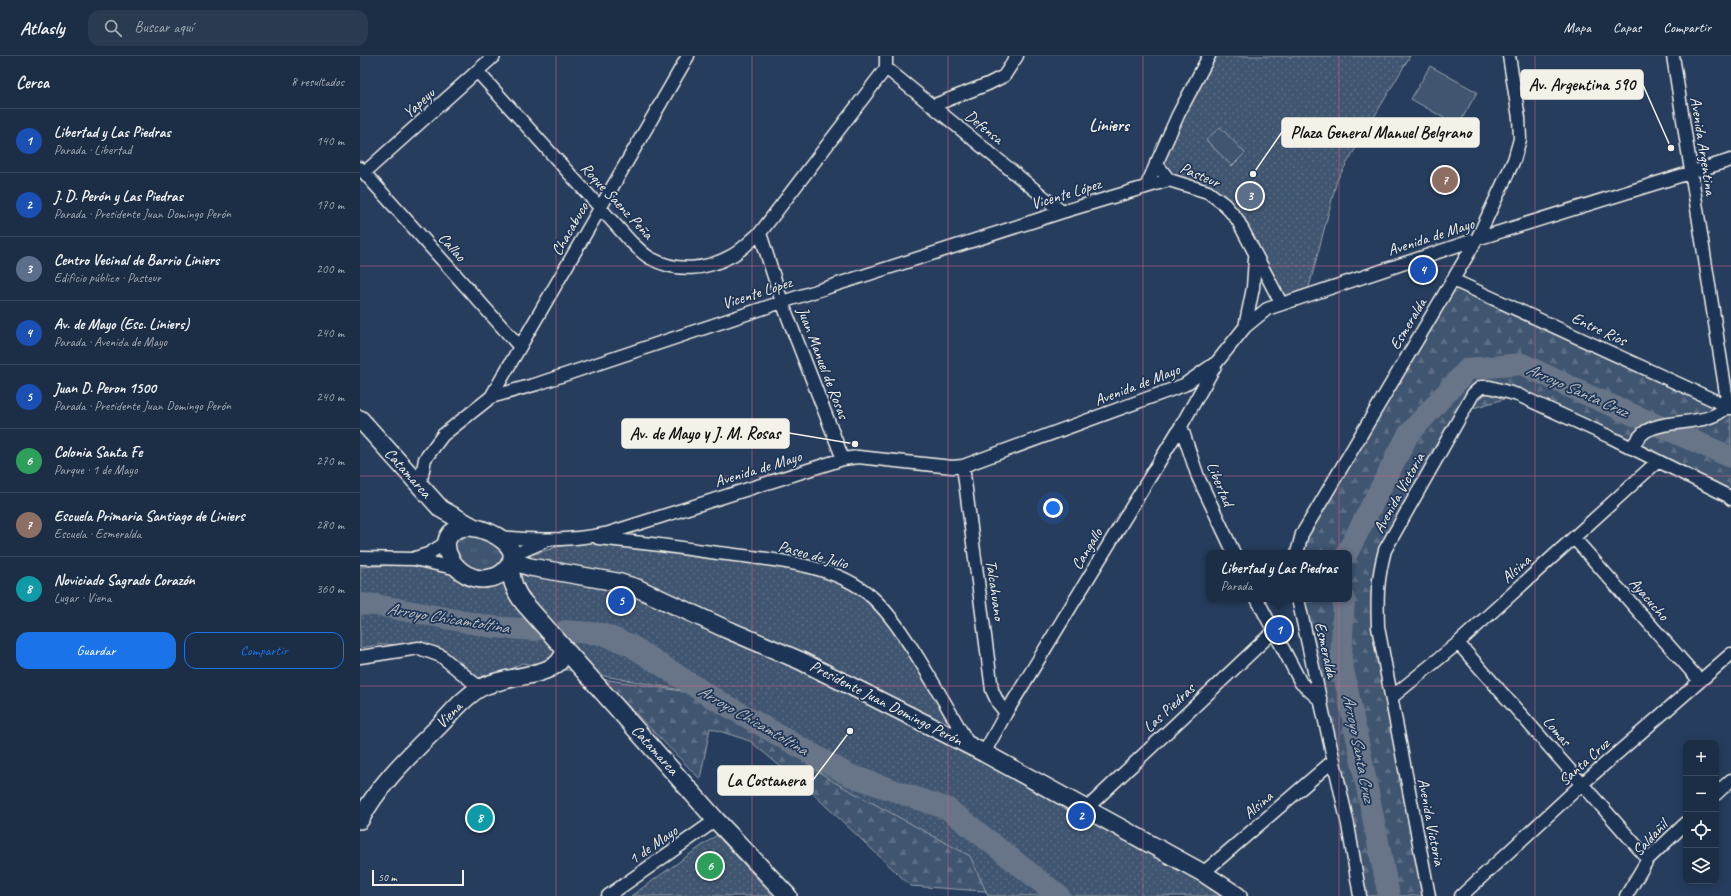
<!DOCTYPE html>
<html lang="es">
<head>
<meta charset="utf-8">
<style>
  :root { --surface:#1c2e46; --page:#293a51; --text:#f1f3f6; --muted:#a0a8b3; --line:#3a4a5f; --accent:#1a73e8 }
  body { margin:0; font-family:Caveat,sans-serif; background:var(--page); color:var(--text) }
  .controls { position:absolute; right:12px; bottom:12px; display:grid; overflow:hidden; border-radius:8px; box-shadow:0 2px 10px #0003 }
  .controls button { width:36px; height:36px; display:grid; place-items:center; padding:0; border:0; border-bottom:1px solid var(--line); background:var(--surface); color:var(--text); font:20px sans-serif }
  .scale { position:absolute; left:12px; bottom:10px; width:92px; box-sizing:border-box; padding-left:4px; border:2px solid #f4f1e8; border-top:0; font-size:11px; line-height:14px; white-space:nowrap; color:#f4f1e8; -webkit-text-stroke:3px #1d3557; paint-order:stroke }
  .you { position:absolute; left:693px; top:452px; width:14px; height:14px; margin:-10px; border:3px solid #fff; border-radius:50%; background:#1a73e8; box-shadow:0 0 0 6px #1a73e833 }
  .badge { display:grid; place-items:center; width:26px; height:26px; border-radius:50%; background:var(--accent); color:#fff; font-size:13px; font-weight:700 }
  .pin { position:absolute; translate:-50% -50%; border:2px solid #fff; box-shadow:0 1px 4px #0006 }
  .popup { position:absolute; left:846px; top:494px; width:146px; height:52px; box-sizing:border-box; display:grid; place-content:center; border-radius:8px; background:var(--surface); filter:drop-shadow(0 1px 3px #0005); font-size:13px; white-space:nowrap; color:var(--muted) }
  .popup b { font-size:15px; color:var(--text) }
  .popup::after { content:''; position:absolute; left:50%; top:100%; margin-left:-8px; border:8px solid transparent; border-top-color:var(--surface) }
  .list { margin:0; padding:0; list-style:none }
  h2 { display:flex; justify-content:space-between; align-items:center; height:52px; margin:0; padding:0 16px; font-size:17px }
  h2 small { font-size:13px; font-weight:400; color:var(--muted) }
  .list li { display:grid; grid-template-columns:26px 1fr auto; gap:12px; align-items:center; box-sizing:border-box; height:64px; padding:0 16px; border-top:1px solid var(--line) }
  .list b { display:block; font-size:15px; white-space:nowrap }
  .list p { margin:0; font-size:13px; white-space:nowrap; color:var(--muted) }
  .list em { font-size:13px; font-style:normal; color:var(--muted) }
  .actions { display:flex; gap:8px; padding:12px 16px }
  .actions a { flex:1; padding:9px 0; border:1px solid var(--accent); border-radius:12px; text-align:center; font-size:14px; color:var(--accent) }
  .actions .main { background:var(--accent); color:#fff }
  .icon { flex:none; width:22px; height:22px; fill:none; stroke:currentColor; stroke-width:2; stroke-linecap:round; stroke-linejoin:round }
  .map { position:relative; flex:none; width:1371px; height:840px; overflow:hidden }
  header { display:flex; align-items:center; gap:24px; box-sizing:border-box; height:56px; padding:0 20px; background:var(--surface); border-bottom:1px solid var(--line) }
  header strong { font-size:19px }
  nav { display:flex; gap:22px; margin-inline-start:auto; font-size:14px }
  .search { width:280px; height:36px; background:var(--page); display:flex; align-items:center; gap:10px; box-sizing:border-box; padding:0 14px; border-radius:12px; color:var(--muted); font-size:15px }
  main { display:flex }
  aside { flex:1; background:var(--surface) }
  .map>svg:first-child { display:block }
</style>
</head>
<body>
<header>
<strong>Atlasly</strong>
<div class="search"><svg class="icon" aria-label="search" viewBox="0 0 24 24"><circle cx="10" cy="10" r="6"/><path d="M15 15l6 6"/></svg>Buscar aquí</div>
<nav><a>Mapa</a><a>Capas</a><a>Compartir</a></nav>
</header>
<main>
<aside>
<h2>Cerca<small>8 resultados</small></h2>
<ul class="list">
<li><span class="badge" style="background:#1a4fb4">1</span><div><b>Libertad y Las Piedras</b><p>Parada · Libertad</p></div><em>140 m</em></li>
<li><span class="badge" style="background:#1a4fb4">2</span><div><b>J. D. Perón y Las Piedras</b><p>Parada · Presidente Juan Domingo Perón</p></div><em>170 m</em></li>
<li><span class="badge" style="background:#5c6f8a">3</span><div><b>Centro Vecinal de Barrio Liniers</b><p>Edificio público · Pasteur</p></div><em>200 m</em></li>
<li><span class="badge" style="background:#1a4fb4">4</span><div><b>Av. de Mayo (Esc. Liniers)</b><p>Parada · Avenida de Mayo</p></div><em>240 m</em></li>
<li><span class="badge" style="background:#1a4fb4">5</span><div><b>Juan D. Peron 1500</b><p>Parada · Presidente Juan Domingo Perón</p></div><em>240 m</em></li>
<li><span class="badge" style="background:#2e9e5b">6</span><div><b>Colonia Santa Fe</b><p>Parque · 1 de Mayo</p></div><em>270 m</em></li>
<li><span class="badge" style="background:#8d6e63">7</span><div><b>Escuela Primaria Santiago de Liniers</b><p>Escuela · Esmeralda</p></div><em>280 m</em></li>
<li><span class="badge" style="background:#0f9aa8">8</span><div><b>Noviciado Sagrado Corazón</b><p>Lugar · Viena</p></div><em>360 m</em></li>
</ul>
<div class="actions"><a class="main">Guardar</a><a>Compartir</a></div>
</aside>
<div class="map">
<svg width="1371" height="840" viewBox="0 0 1371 840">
  <defs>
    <pattern id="grass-tufts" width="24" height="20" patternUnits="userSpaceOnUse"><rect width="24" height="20" fill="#40546f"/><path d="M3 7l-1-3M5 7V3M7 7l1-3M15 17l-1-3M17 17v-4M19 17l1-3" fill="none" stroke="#5c6d84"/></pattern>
    <pattern id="forest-firs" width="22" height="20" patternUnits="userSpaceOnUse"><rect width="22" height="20" fill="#40546f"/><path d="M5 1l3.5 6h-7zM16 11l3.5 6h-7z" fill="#5c6d84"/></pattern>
    <pattern id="park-dots" width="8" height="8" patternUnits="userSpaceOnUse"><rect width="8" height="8" fill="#40546f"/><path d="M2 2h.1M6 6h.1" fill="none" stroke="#5c6d84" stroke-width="1.8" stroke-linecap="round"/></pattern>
  </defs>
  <rect width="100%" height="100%" fill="#263d5d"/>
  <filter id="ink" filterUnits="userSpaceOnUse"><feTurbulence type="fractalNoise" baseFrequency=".025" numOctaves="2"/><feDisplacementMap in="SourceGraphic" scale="8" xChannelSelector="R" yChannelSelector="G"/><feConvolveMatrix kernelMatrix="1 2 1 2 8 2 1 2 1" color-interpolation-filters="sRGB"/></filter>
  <g filter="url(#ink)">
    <path fill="url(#grass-tufts)" stroke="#9aa2ac" d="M109,477l28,10 10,16 -20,15 -29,-12 -4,-18 3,-6z"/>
    <path fill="url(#forest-firs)" stroke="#9aa2ac" d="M1093,224l278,128v84l-213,-97 -55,16 -78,139 -8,38 52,308h-70l-61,-297h51v-46h-52z
      M242,623l106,16 186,20 106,181 -2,-4 -87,-6 -100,-94 -61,-51 -40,-13 -10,51z"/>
    <path fill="url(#park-dots)" stroke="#9aa2ac" d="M849,0h201l-73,124 -30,115 -26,8 -57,-99 -55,-24 -13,-17z
      M229,481l239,36 45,25 96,147 269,151h-250l-18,-40 -136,-74 -126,-87 -109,-20 -77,-12 -15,8 -15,2 -12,10 -48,-36 -48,-3 -24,4v-81l56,-3 60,15 36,-18z
      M357,779l56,61h-142z"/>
    <path fill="#40546f" stroke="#9aa2ac" d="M1070,10l47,26 -19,34 -47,-27z
      M860,71l25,26 -13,13 -26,-26z"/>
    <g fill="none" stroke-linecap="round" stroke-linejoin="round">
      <path stroke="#677588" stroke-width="22" d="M987,497l61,-118 60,-66 54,-5 63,30 146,63
        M984,543l-3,60 48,237
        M0,548l16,1 117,22 43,3
        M205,575l37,3 28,11 78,50 141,80 99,34 111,87"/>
      <g stroke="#f4f1e8" stroke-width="15">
        <path id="street" d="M526,12l176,144
          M117,15l154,171c6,5 12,12 19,16 27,15 57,12 83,-3 10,-6 18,-15 27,-22l126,-165v-12
          M572,50l56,-22 16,-8 13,-20
          M796,107l13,17 39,12 16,12 13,15 44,84
          M0,112l160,179
          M4,117l130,-117
          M786,131l32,-72 31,-59
          M400,177l22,69 61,157
          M1093,224l278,128
          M885,271l8,-39 2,-30
          M131,341l197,-341
          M821,370l17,51 36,76
          M1271,392c4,-6 9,-13 15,-17 26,-14 60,-3 82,-25l-55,-350
          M603,410l29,224 6,13 8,10
          M60,430l5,-27 18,-24 48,-38 46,-13 245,-82 280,-90 107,-32
          M140,481c37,4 72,4 109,-4l234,-74 15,-2 94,10 11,-1 221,-81 33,-23 28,-35 22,-18 210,-70 254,-79
          M238,482c40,4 80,9 120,15 49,6 118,10 155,45 18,17 31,38 44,58 18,29 35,59 52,89
          M1214,482l126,143
          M937,497l5,-19 12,-20 163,-275 37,-79 6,-21 -1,-21 -10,-62
          M0,502l54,1 44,10
          M55,502l13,-4 19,-12
          M152,502l6,-5 25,-11
          M897,543l44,84 20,18
          M938,543l50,226 12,71
          M1098,587l190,216
          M0,601l59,-9 22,8 39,32
          M1032,641l66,-54 200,-182
          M624,697l22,-40 175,-287 34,-60
          M1356,738l15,-14
          M726,753l188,-178
          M843,817l131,-113
          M248,840l108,-76
          M1069,840l-51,-269c-1,-30 -1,-47 7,-77l88,-156 8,-7h9l28,8 92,42 118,59 3,3
          M1101,840l121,-112 149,-130
          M1266,840l22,-37 38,-36"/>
      </g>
      <g stroke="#f4f1e8" stroke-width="20">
        <path id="secondary" d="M0,363l81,90 34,19
          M113,471c17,4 51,18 35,40 -5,7 -11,10 -18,11 -33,8 -62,-41 -29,-50 3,-1 8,-1 12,-1z
          M152,505l18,6 87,15 20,6 89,41 75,32 183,92 219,120 35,23
          M150,508c1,15 4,27 14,39l192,217 72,76
          M0,764c19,-36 49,-64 78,-93 13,-13 25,-29 42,-39 22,-12 61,-10 78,-25 3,-3 6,-9 8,-13"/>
      </g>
      <use href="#street" stroke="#1d3557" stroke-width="12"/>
      <use href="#secondary" stroke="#1d3557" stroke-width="17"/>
    </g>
  </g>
  <path fill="none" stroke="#d4648c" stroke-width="1" stroke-opacity="0.55" d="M196,0v840M392,0v840M588,0v840M783,0v840M979,0v840M1175,0v840M0,210h1371M0,420h1371M0,630h1371"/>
  <g text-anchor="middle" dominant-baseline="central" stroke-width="3.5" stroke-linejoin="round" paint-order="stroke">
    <g font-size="16" fill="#f4f1e8" stroke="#1d3557">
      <text transform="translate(59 47) rotate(-42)">Yapeyu</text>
      <text transform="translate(624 71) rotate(39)">Defensa</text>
      <text transform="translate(1343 90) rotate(81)">Avenida Argentina</text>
      <text transform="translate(840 119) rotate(23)">Pasteur</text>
      <text transform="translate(706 138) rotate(-17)">Vicente López</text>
      <text transform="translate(257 145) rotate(47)">Roque Saenz Peña</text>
      <text transform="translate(210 173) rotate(-60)">Chacabuco</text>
      <text transform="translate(1071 181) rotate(-18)">Avenida de Mayo</text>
      <text transform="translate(92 191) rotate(48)">Callao</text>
      <text transform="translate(397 237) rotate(-18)">Vicente López</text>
      <text transform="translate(1048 268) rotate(-59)">Esmeralda</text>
      <text transform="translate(1239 273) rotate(25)">Entre Ríos</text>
      <text transform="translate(463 307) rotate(69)">Juan Manuel de Rosas</text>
      <text transform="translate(777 329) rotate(-21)">Avenida de Mayo</text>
      <text transform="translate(398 413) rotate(-17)">Avenida de Mayo</text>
      <text transform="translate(48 417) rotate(48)">Catamarca</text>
      <text transform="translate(860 428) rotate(67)">Libertad</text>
      <text transform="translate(1039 437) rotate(-61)">Avenida Victoria</text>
      <text transform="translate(727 493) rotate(-59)">Cangallo</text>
      <text transform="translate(453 499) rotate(15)">Paseo de Julio</text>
      <text transform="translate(1156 513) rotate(-42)">Alsina</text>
      <text transform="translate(635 534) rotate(82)">Talcahuano</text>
      <text transform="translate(1289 543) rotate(49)">Ayacucho</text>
      <text transform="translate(966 594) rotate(77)">Esmeralda</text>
      <text transform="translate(526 647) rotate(27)">Presidente Juan Domingo Perón</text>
      <text transform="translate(809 652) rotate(-43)">Las Piedras</text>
      <text transform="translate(89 659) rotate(-46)">Viena</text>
      <text transform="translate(1197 675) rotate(49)">Lomas</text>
      <text transform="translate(295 694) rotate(48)">Catamarca</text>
      <text transform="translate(1224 706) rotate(-42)">Santa Cruz</text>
      <text transform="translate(898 749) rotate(-41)">Alsina</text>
      <text transform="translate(1071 766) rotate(79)">Avenida Victoria</text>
      <text transform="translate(1290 782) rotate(-47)">Saldañil</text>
      <text transform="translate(293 789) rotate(-35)">1 de Mayo</text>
    </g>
    <g font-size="17" font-weight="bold" fill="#f4f1e8" stroke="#1d3557">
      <text x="749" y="69">Liniers</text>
    </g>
    <g font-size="17" font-style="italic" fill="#bcbfc2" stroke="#1d3557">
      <text transform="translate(1217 334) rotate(24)">Arroyo Santa Cruz</text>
      <text transform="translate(88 562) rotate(9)">Arroyo Chicamtoltina</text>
      <text transform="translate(393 664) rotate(30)">Arroyo Chicamtoltina</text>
      <text transform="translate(999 692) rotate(79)">Arroyo Santa Cruz</text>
    </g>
  </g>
  <path fill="none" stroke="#f4f1e8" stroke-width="1.5" d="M1311 92L1283 29M893 118L922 76M495 388L429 377M490 675L453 724"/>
  <g fill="#f4f1e8" stroke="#1d3557" stroke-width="1.5">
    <circle cx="1311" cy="92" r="4"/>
    <circle cx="893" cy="118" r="4"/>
    <circle cx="495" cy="388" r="4"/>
    <circle cx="490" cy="675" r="4"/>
  </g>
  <g fill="#f4f1e8" stroke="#f4f1e8" stroke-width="1.5">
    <rect x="1161" y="14" width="122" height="29" rx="4"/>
    <rect x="922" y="62" width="197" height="29" rx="4"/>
    <rect x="262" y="363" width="167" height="29" rx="4"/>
    <rect x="358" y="710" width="95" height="29" rx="4"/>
  </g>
  <g font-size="17" text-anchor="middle" font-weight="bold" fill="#111">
    <text x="1222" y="34">Av. Argentina 590</text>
    <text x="1021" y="82">Plaza General Manuel Belgrano</text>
    <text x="345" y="383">Av. de Mayo y J. M. Rosas</text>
    <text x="406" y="730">La Costanera</text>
  </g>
</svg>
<div class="controls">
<button>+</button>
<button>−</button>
<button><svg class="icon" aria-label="locate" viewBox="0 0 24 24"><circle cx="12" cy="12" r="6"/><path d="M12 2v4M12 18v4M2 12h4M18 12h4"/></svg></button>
<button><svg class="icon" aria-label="layers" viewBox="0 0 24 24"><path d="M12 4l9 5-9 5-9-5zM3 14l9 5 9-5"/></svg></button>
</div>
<div class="scale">50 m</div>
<div class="you"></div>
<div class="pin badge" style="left:919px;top:574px;background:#1a4fb4">1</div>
<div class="popup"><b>Libertad y Las Piedras</b>Parada</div>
<div class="pin badge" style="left:721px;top:760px;background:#1a4fb4">2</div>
<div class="pin badge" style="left:890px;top:140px;background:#5c6f8a">3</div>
<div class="pin badge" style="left:1063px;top:214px;background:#1a4fb4">4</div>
<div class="pin badge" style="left:261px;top:545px;background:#1a4fb4">5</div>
<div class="pin badge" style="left:350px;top:810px;background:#2e9e5b">6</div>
<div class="pin badge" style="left:1085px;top:124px;background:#8d6e63">7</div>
<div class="pin badge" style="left:120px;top:762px;background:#0f9aa8">8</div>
</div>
</main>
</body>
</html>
